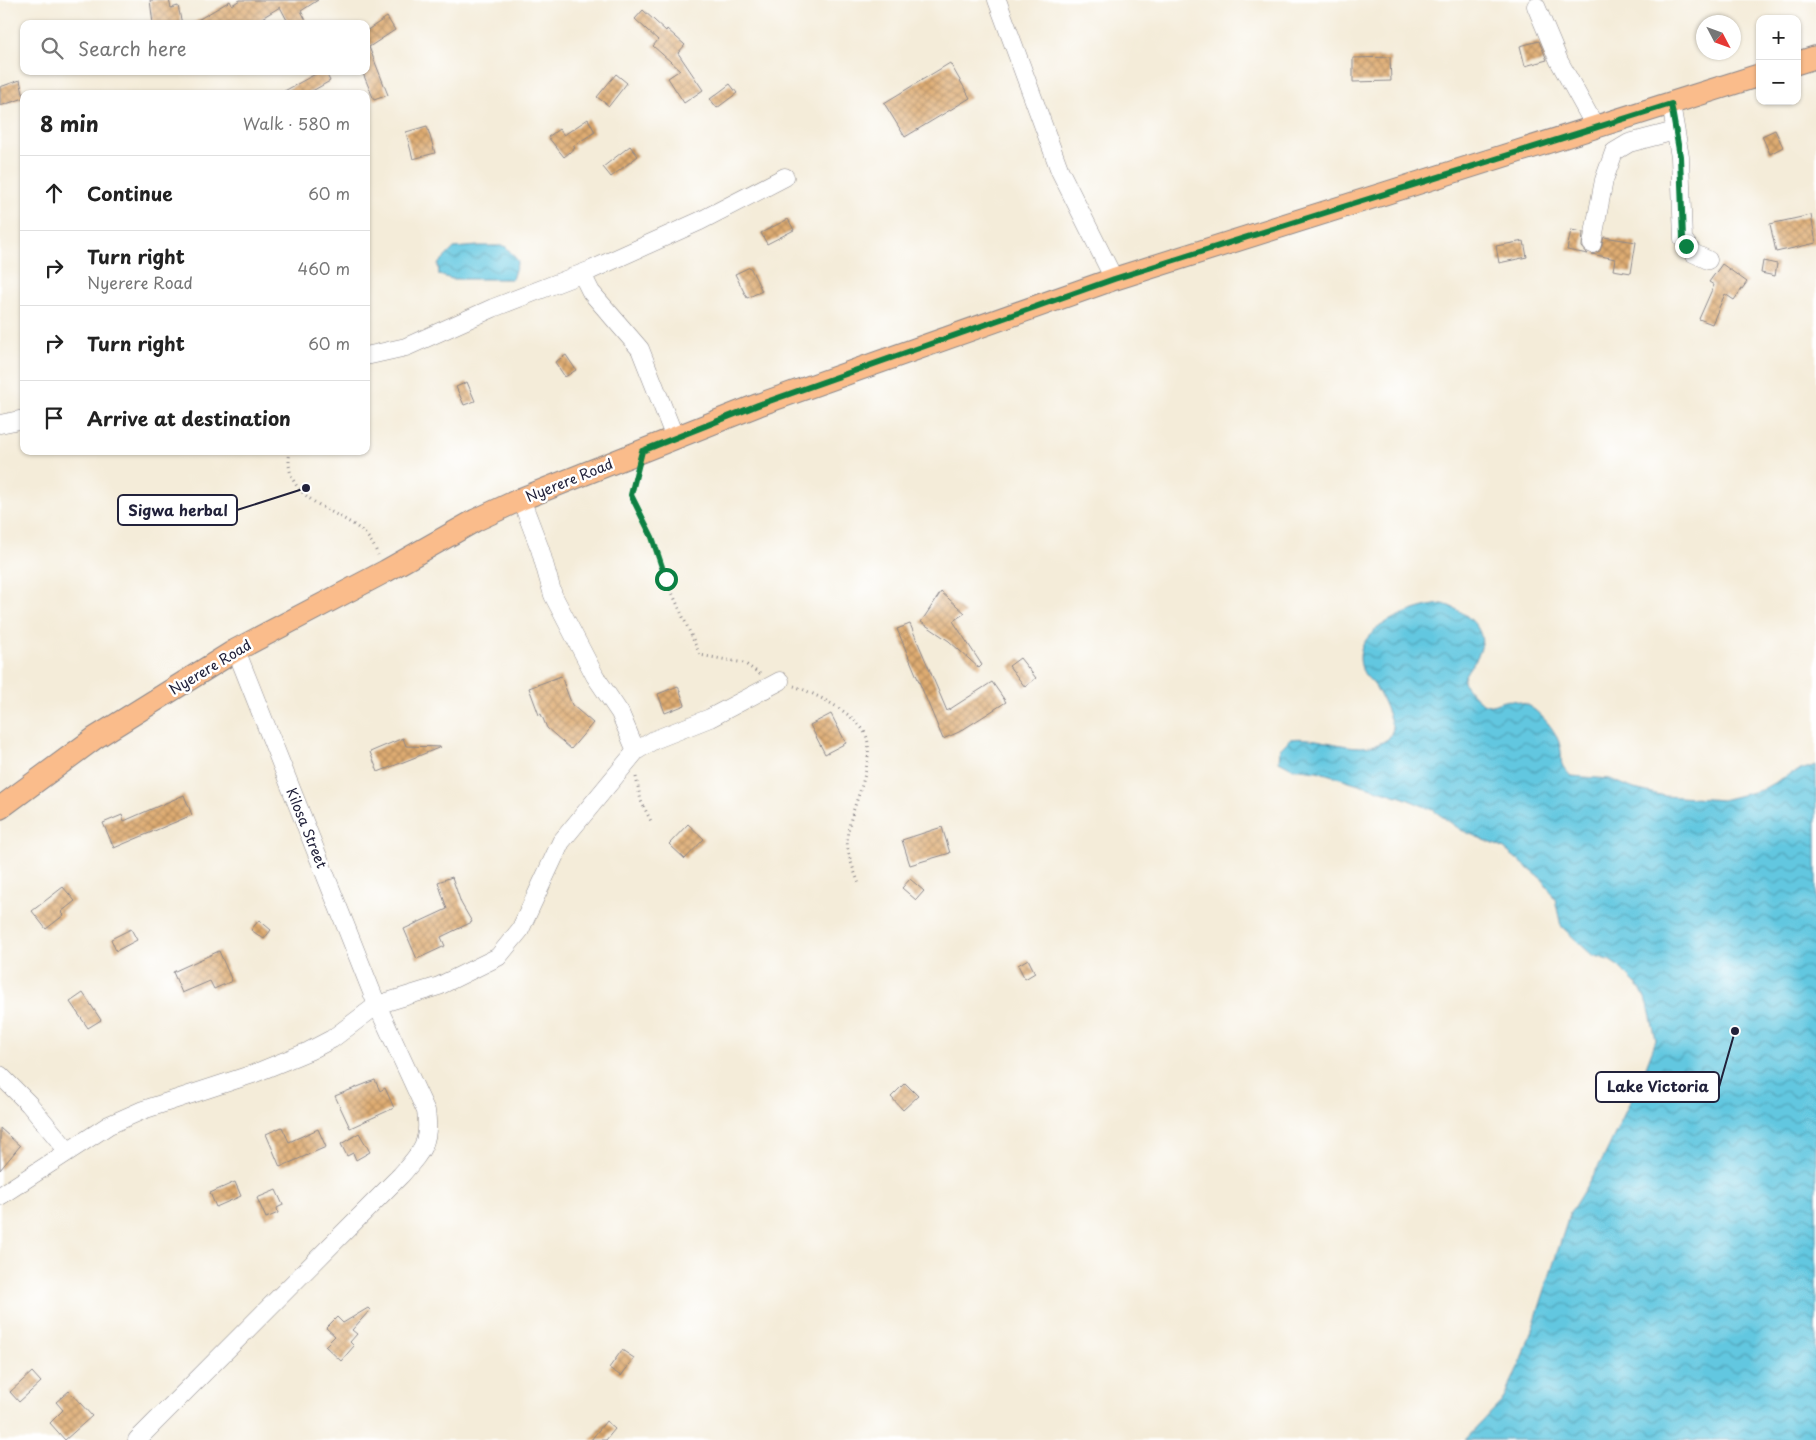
<!DOCTYPE html>
<html lang="en">
<head>
<meta charset="utf-8">
<style>
  :root { --surface:#fff; --page:#f2f2f2; --text:#222; --muted:#767676; --line:#e0e0e0 }
  body { margin:0; font-family:"Playpen Sans",sans-serif; background:var(--page); color:var(--text) }
  .controls { position:absolute; right:15px; top:15px; display:grid; overflow:hidden; border-radius:10px; box-shadow:0 1px 4px #0004 }
  .controls button { width:45px; height:45px; display:grid; place-items:center; padding:0; border:0; border-bottom:1px solid var(--line); background:var(--surface); color:var(--text); font:25px sans-serif }
  .compass { position:absolute; left:1696px; top:15px; width:45px; height:45px; border-radius:50%; background:var(--surface); box-shadow:0 1px 4px #0004; rotate:131deg }
  .stop { position:absolute; width:15px; height:15px; margin:-11px; border:4px solid #0b8043; border-radius:50%; background:#fff }
  .stop.end { background:#0b8043; border-color:#fff; box-shadow:0 1px 5px #0008 }
  .list { margin:0; padding:0; list-style:none }
  h2 { display:flex; justify-content:space-between; align-items:center; height:65px; margin:0; padding:0 20px; font-size:21px }
  h2 small { font-size:16px; font-weight:400; color:var(--muted) }
  .list li { display:grid; grid-template-columns:32px 1fr auto; gap:15px; align-items:center; box-sizing:border-box; height:75px; padding:0 20px; border-top:1px solid var(--line) }
  .list b { display:block; font-size:19px; white-space:nowrap }
  .list p { margin:0; font-size:16px; white-space:nowrap; color:var(--muted) }
  .list em { font-size:16px; font-style:normal; color:var(--muted) }
  .icon { flex:none; width:28px; height:28px; fill:none; stroke:currentColor; stroke-width:2; stroke-linecap:round; stroke-linejoin:round }
  .map { position:relative; flex:none; width:1816px; height:1440px; overflow:hidden }
  .search { position:absolute; background:var(--surface); box-shadow:0 1px 4px #0004; left:20px; top:20px; width:350px; height:55px; display:flex; align-items:center; gap:12px; box-sizing:border-box; padding:0 18px; border-radius:10px; color:var(--muted); font-size:19px }
  .panel { position:absolute; background:var(--surface); box-shadow:0 1px 4px #0004; left:20px; top:90px; width:350px; height:365px; border-radius:10px }
  .map>svg:first-child { display:block }
</style>
</head>
<body>
<div class="map">
<svg width="1816" height="1440" viewBox="0 0 1816 1440">
  <defs>
    <pattern id="water-waves" width="16" height="10" patternUnits="userSpaceOnUse" patternTransform="scale(1.25)"><rect width="16" height="10" fill="#62c7e0"/><path d="M0 5q4-4 8 0t8 0" fill="none" stroke="#50a1b7"/></pattern>
    <pattern id="building-cross-hatch" width="8" height="8" patternUnits="userSpaceOnUse" patternTransform="scale(1.25)"><rect width="8" height="8" fill="#deac72"/><path d="M0 0l8 8M0 8l8-8" fill="none" stroke="#b48c5f"/></pattern>
  </defs>
  <rect width="100%" height="100%" fill="#fff"/>
  <filter id="ink" filterUnits="userSpaceOnUse"><feTurbulence type="fractalNoise" baseFrequency=".02" numOctaves="2"/><feDisplacementMap in="SourceGraphic" scale="10" xChannelSelector="R" yChannelSelector="G"/><feConvolveMatrix kernelMatrix="1 2 1 2 8 2 1 2 1" color-interpolation-filters="sRGB"/></filter>
  <filter id="wash" filterUnits="userSpaceOnUse"><feTurbulence type="fractalNoise" baseFrequency=".0096" numOctaves="4" result="noise"/><feDisplacementMap in="SourceGraphic" scale="20" xChannelSelector="R" yChannelSelector="G"/><feGaussianBlur stdDeviation="1.12" result="paint"/><feColorMatrix in="noise" values="0 0 0 0 0 0 0 0 0 0 0 0 0 0 0 0 0 1.4 0 .05"/><feComposite in="paint" operator="in"/></filter>
  <g filter="url(#wash)">
    <rect width="100%" height="100%" fill="#f4ecd9"/>
    <path fill="url(#water-waves)" stroke="#42748e" d="M478,246h27l13,15 -6,18h-60l-13,-4 -1,-11 16,-16z
      M1443,604c18,5 46,23 37,47 -4,12 -15,18 -17,31 7,8 14,21 26,23 4,1 10,-3 15,-4 11,-3 23,3 32,10 10,9 21,21 24,35 4,16 -4,15 11,30l39,3 24,10 31,7 57,4 39,-10 31,-17 24,-8v675h-351l37,-39 20,-41 48,-147 34,-56 40,-85 12,-32 -8,-36 -8,-16 -22,-22 -9,-6 -17,-5 -31,-29 -6,-27 -12,-19 -40,-32 -42,-18 -28,-20 -29,-12 -87,-27 -25,-3 -13,-7 1,-12 10,-10c33,-5 70,21 99,-1l4,-9c-4,-15 -10,-30 -18,-43 -3,-5 -10,-9 -12,-15 -18,-41 51,-65 80,-67z"/>
    <g id="blocks">
      <path fill="url(#building-cross-hatch)" d="M150,0h19l2,8 7,-2 4,18h-29z
        M240,0h78l-17,11 7,13h-19l-9,-17 -28,17h-61l39,-23 2,4z
        M643,10l23,21 1,-2 18,16 -7,8 25,37 -19,13 -16,-25 12,-8 -27,-24 5,-6 -23,-21z
        M387,17l8,13 -26,17 19,48 -14,5 -12,-29h4v-40z
        M1539,41l8,19 -22,6 -5,-20z
        M1390,57l1,24 -38,1v-24z
        M950,63l20,35 -65,39 -21,-34z
        M321,71h4l5,10 -23,13h-28z
        M616,74l11,9 -18,23 -12,-9z
        M20,80l4,18 -24,8v-19z
        M730,84l7,9 -20,15 -7,-9z
        M588,119l7,13 -22,14 2,2 -11,9 -16,-20 11,-8 5,6z
        M427,126l8,27 -22,6 -7,-27z
        M1775,130l8,17 -13,7 -8,-18z
        M630,146l8,10 -27,21 -8,-10z
        M1811,215l5,28 -40,9 -6,-28z
        M788,219l6,11 -27,14 -6,-11z
        M1571,230l12,2 -1,15 6,7 -21,-4z
        M1604,237l32,5 -5,31 -18,-3 2,-11 -23,-5 8,-3z
        M1524,241l3,16 -28,6 -3,-17z
        M1763,261l14,3 -2,12 -14,-3z
        M1722,264l25,18 -13,18 -9,-6 -13,30 -13,-5 15,-34 -5,-3z
        M750,267l12,24 -15,7 -12,-24z
        M566,355l10,15 -11,7 -10,-15z
        M467,382l8,19 -11,4 -8,-18z
        M941,592l24,21 -12,8 29,44 -3,3 -30,-27 -28,-19z
        M910,624l37,87 45,-29 14,20 -47,30 -16,7 -46,-110z
        M1020,658l16,20 -11,9 -16,-21z
        M561,676l11,29 21,18 -22,26 -24,-21 -6,-14 -2,1 -10,-27z
        M678,686l7,19 -20,8 -7,-19z
        M831,714l15,29 -21,11 -15,-29z
        M403,738l3,8 35,1 -63,25 -8,-20z
        M184,795l8,20 -78,33 -11,-25 19,-8 2,6z
        M688,824l16,15 -19,20 -16,-15z
        M942,827l8,26 -40,12 -8,-25z
        M452,877l9,26 11,19 -31,15 4,9 -28,13 -13,-30 43,-20 -9,-27z
        M910,879l14,12 -8,9 -14,-12z
        M63,887l12,14 -14,11 3,3 -18,14 -14,-18z
        M259,920l12,10 -7,9 -13,-9z
        M131,929l6,11 -21,11 -5,-12z
        M219,951l13,30 -18,8 -4,-8 -28,12 -9,-21z
        M1028,959l7,14 -10,6 -7,-14z
        M83,993l18,27 -13,8 -18,-26z
        M375,1080l5,11 5,-3 9,20 -44,20 -15,-32z
        M905,1083l13,13 -15,14 -12,-13z
        M282,1127l7,15 29,-13 8,18 -46,20 -14,-33z
        M0,1128l20,18 -20,24z
        M359,1133l11,19 -14,8 -3,-7 -6,3 -6,-12z
        M235,1182l6,14 -25,11 -6,-14z
        M276,1190l7,15 -6,3 1,5 -12,5 -9,-20z
        M368,1308l2,2 -18,20 5,4 -7,8 4,4 -13,15 -16,-15 10,-10 -9,-8 11,-11 6,6z
        M622,1350l12,8 -13,18 -12,-8z
        M32,1372l9,10 -22,20 -9,-10z
        M69,1391l23,25 -27,24 -15,-17 13,-13 -7,-8z
        M606,1421l9,8 -9,11h-15z"/>
    </g>
  </g>
  <g filter="url(#ink)">
    <use href="#blocks" fill-opacity="0" stroke="#8b878a" stroke-width="1"/>
    <g fill="none" stroke-linecap="round" stroke-linejoin="round">
      <g stroke="#8b878a" stroke-width="19">
        <path id="minor" d="M997,0l63,171 54,108
          M1536,6l23,55 37,67
          M1671,104l9,53 3,82 10,14 15,7
          M1592,244l12,-64 10,-28 15,-9 46,-12
          M582,274l9,18 49,57 35,89
          M366,356l40,-9 87,-39 98,-38 109,-49 85,-44
          M0,424l24,-5
          M521,499l19,50 13,46 42,81 25,37 16,38
          M0,1075l29,29 38,46
          M0,1196l109,-71 34,-15 110,-36 56,-23 23,-12 45,-34 62,-19 59,-29 22,-27 41,-88 75,-91 18,-11 56,-22 70,-37
          M137,1440l264,-265c20,-23 30,-32 25,-64l-49,-106 -141,-355"/>
      </g>
      <g stroke="#8b878a" stroke-width="24">
        <path id="major" d="M1797,63l19,-6
          M0,808l95,-70 141,-88 150,-79 90,-51 45,-21 237,-94 356,-126 646,-204"/>
      </g>
      <path stroke="#8b878a" stroke-width="3" stroke-dasharray="1 4" stroke-linecap="butt" d="M290,451c-9,48 44,57 71,79 8,7 13,15 17,25
        M636,473l-5,22 21,42 14,42 34,76 44,8 16,11
        M794,686c20,7 67,30 73,52 4,16 -2,38 -7,53 -5,15 -12,33 -13,49 0,15 7,30 12,44
        M636,777l5,24 10,20"/>
      <use href="#minor" stroke="#fff" stroke-width="18"/>
      <use href="#major" stroke="#fabc8b" stroke-width="22"/>
    </g>
  </g>
  <g fill="none" stroke-linecap="round" stroke-linejoin="round" filter="url(#ink)">
    <path stroke="#0b8043" stroke-width="6" d="M666,579l-14,-42 -21,-42 11,-44 116,-46 356,-126 557,-175 9,52 3,83 3,7"/>
  </g>
  <g text-anchor="middle" dominant-baseline="central" stroke-width="5" stroke-linejoin="round" paint-order="stroke">
    <g font-size="14" fill="#22223b" stroke="#fff">
      <text transform="translate(569 480) rotate(-22)">Nyerere Road</text>
      <text transform="translate(210 667) rotate(-31)">Nyerere Road</text>
      <text transform="translate(307 828) rotate(68)">Kilosa Street</text>
    </g>
  </g>
  <path fill="none" stroke="#22223b" stroke-width="2" d="M306 488L237 510M1735 1031L1719 1087"/>
  <g fill="#22223b" stroke="#fff" stroke-width="2">
    <circle cx="306" cy="488" r="5"/>
    <circle cx="1735" cy="1031" r="5"/>
  </g>
  <g fill="#fff" stroke="#22223b" stroke-width="2">
    <rect x="118" y="495" width="119" height="30" rx="5"/>
    <rect x="1596" y="1072" width="123" height="30" rx="5"/>
  </g>
  <g font-size="15" text-anchor="middle" font-weight="bold" fill="#22223b">
    <text x="178" y="516">Sigwa herbal</text>
    <text x="1658" y="1092">Lake Victoria</text>
  </g>
</svg>
<div class="controls">
<button>+</button>
<button>−</button>
</div>
<svg class="compass" viewBox="-18 -18 36 36"><path d="M0-13l5 13h-10z" fill="#e53935"/><path d="M0 13l5-13h-10z" fill="#767676"/></svg>
<div class="stop" style="left:666px;top:579px"></div>
<div class="stop end" style="left:1686px;top:246px"></div>
<div class="search"><svg class="icon" aria-label="search" viewBox="0 0 24 24"><circle cx="10" cy="10" r="6"/><path d="M15 15l6 6"/></svg>Search here</div>
<section class="panel">
<h2>8 min<small>Walk · 580 m</small></h2>
<ul class="list">
<li><svg class="icon" aria-label="ahead" viewBox="0 0 24 24"><path d="M12 20V5M6 11l6-6 6 6"/></svg><div><b>Continue</b></div><em>60 m</em></li>
<li><svg class="icon" aria-label="right" viewBox="0 0 24 24"><path d="M7 20v-9h11M14 6l5 5-5 5"/></svg><div><b>Turn right</b><p>Nyerere Road</p></div><em>460 m</em></li>
<li><svg class="icon" aria-label="right" viewBox="0 0 24 24"><path d="M7 20v-9h11M14 6l5 5-5 5"/></svg><div><b>Turn right</b></div><em>60 m</em></li>
<li><svg class="icon" aria-label="arrive" viewBox="0 0 24 24"><path d="M6 21V4h12l-3 4 3 4H6"/></svg><div><b>Arrive at destination</b></div></li>
</ul>
</section>
</div>
</body>
</html>
